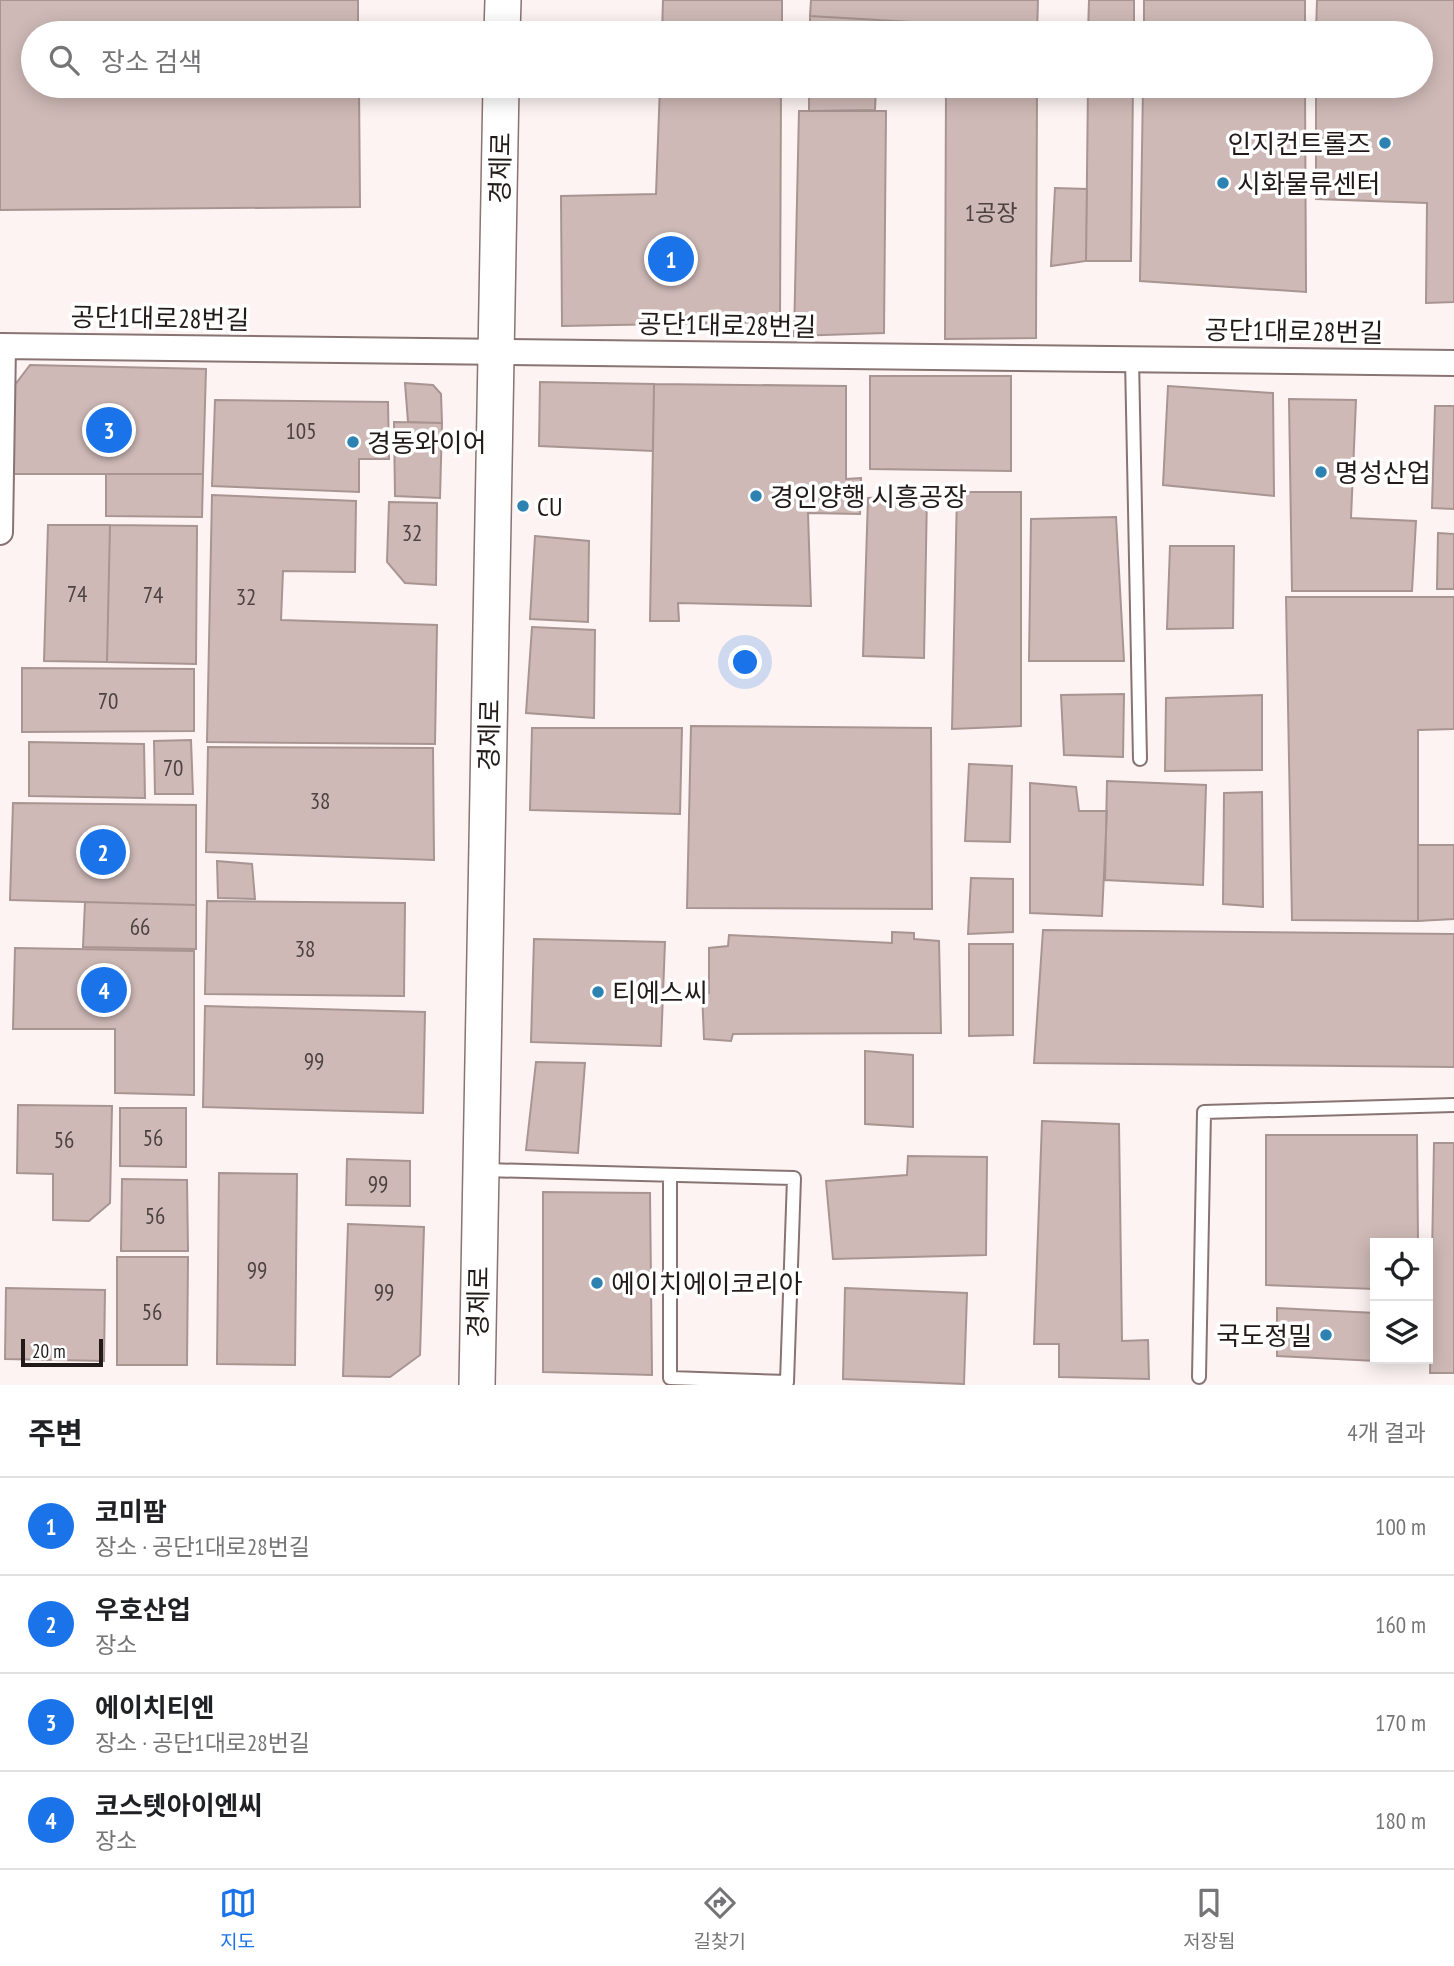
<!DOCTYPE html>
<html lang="ko">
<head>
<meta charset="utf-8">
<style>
  :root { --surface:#fff; --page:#f2f2f2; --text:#202124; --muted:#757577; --line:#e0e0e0; --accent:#1a73e8 }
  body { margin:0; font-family:"PT Sans Narrow","Noto Sans KR",sans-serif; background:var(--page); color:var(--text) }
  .controls { position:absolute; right:21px; bottom:21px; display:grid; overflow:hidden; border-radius:0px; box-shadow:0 4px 18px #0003 }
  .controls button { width:63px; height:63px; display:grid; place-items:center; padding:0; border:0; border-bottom:2px solid var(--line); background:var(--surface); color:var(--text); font:35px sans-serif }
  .scale { position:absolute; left:21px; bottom:18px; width:82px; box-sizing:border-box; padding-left:7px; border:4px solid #211a19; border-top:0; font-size:19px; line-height:24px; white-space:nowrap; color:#211a19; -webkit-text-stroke:5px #fff; paint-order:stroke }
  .you { position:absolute; left:746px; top:663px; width:24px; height:24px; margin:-18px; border:5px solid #fff; border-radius:50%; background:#1a73e8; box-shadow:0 0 0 10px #1a73e833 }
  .badge { display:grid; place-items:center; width:46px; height:46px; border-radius:50%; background:var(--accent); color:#fff; font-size:23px; font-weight:700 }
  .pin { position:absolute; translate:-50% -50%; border:4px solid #fff; box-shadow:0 2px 7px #0006 }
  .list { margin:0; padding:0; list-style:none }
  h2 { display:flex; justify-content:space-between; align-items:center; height:91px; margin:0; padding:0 28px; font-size:30px }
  h2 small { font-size:23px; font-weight:400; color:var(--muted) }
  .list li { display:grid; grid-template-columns:46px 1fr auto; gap:21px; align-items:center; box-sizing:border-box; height:98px; padding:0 28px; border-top:2px solid var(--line) }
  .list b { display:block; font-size:26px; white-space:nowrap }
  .list p { margin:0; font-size:23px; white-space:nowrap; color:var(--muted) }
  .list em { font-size:23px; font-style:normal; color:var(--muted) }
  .icon { flex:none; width:38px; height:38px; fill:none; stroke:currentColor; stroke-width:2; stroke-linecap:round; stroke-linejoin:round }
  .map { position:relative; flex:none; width:1454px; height:1385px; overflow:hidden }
  .search { position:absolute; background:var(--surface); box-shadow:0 4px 18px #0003; left:21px; right:21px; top:21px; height:77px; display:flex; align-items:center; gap:18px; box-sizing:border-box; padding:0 24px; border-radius:38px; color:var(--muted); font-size:26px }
  .sheet { height:483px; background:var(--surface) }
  nav { display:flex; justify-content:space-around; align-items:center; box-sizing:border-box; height:98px; border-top:2px solid var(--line); background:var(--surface); font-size:19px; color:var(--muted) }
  nav a { display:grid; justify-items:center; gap:4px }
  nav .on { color:var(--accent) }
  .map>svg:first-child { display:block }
</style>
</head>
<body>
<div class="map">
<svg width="1454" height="1385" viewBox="0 0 1454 1385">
  <rect width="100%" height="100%" fill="#fcf3f2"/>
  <path fill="#ceb9b6" stroke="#a89491" stroke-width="2" d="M0,0h358v33h-325v53h326l1,121 -360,3z
    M663,0h119v33h-120z
    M811,0h227l-1,33h-91v-9l-136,-8z
    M1089,0h45v33h-46z
    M1144,0h161v33h-161z
    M1317,0h137v302l-28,1 1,-100 -111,-4v-113h105v-53h-105z
    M810,16l68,4 -1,13h-67z
    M660,86h121l-1,236 -218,4 -1,-130 95,-2z
    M809,86h67l-1,24 -66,1z
    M946,86h91l-1,252 -91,1z
    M1088,86h45l-2,175h-45z
    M1143,86h162l1,206 -166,-11z
    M799,111h87l-2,222 -90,3z
    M1055,188l32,1 -1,72 -35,5z
    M30,365l176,4 -3,105h-190l1,-88z
    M870,376h141v95l-141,-2z
    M540,382l114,2 -1,67 -114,-5z
    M405,383l28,2 8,9 1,29 -34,-1z
    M654,384l192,2v93l15,-1 -1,36 -52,-1 3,93 -133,-3 1,18h-29z
    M1168,386l105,7 1,103 -111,-11z
    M1289,399l67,1 -5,118 65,3 -4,70h-120z
    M215,400l173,2 1,57h-30v33l-147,-6z
    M1435,406h19v103l-22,-1z
    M394,422l48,1 -2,75 -45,-2z
    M106,474h97l-1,43 -96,-1z
    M957,492h64v234l-69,3z
    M212,495l144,6 -1,71 -72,-1 -2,49 156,5 -2,119 -228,-2z
    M927,495l-3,163 -61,-2 5,-158z
    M389,502l48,1 -1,82 -31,-2 -18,-21z
    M1116,517l8,144h-95l2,-142z
    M48,525h62l-3,137 -63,-1z
    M110,525l87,1 -1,138 -89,-2z
    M1438,533l16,1v55h-17z
    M535,536l54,5 -1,81 -58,-3z
    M1170,546h64l-1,82 -66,1z
    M1286,597h168v132l-36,1v191l-126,-1z
    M532,627l63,3 -1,88 -68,-5z
    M22,668l172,1v62l-172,1z
    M1124,694l-1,63 -59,-2 -3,-60z
    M1262,695v75l-97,1 1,-73z
    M691,726l240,2 1,181 -245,-1z
    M532,728h150l-2,86 -150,-4z
    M191,740l2,54h-38l-1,-53z
    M29,742l115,2 1,54 -116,-2z
    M208,747l225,1 1,112 -228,-8z
    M969,764l43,2 -2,76 -45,-1z
    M1107,781l99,4 -3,100 -98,-5z
    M1030,783l46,4 3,24h28l-5,105 -72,-3z
    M1262,792l1,115 -40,-3 1,-111z
    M13,803l183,2v100l-186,-5z
    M1418,845h36v74l-36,2z
    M217,861l35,3 3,35 -37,-1z
    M971,878l42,1v53l-45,2z
    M207,901l198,2 -1,93 -199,-2z
    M85,902l111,3v44l-113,-2z
    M1043,930l411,4v133l-420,-4z
    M892,932l22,1v6l25,2 2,92 -208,1 -2,7 -27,-2 -2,-47 7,1v-45l19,-2 1,-11 163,8z
    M534,939l131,3 -4,104 -130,-4z
    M969,944h44v91l-44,1z
    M15,948l179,3v144l-79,-2v-64h-102z
    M205,1006l220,6 -2,101 -220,-6z
    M865,1051l48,4v72l-48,-3z
    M536,1062l49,1 -7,90 -52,-3z
    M18,1105l94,1 -2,97 -21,18 -36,-1v-46l-36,-1z
    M120,1108h66v59l-66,-1z
    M1042,1121l77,3 3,217 26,-1 1,39 -90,-2v-33h-25z
    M1266,1135h151l1,108h-43v46l-109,-4z
    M1434,1143h20v230h-24z
    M908,1156l79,1 -1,98 -153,4 -7,-78 81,-6z
    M347,1159l63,2v45l-64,-1z
    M219,1173l78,1 -2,191 -78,-1z
    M122,1179l65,1 1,71h-67z
    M543,1192l107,1 2,182 -109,-3z
    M348,1224l76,3 -4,128 -30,22 -47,-1z
    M117,1257h71l-1,108h-70z
    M6,1288l99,2 -1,71 -99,-2z
    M845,1288l122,5 -3,91 -121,-5z
    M1277,1308l98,5v46h21v3l-119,-6z"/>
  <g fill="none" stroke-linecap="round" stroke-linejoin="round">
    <g stroke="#887472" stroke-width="16">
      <path id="lane" d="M1132,359l8,400
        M485,1170l309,8 -7,204 -117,-4v-203
        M1199,1377l5,-265 250,-7"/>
    </g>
    <g stroke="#887472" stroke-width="28">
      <path id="street" d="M0,346l1454,17
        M0,532l3,-186"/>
    </g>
    <g stroke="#887472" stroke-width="38">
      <path id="secondary" d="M502,33l1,-33
        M477,1385l24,-1299"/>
    </g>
    <use href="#lane" stroke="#fff" stroke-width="12"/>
    <use href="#street" stroke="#fff" stroke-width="24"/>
    <use href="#secondary" stroke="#fff" stroke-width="35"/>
  </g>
  <g fill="#2d82b2" stroke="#fff" stroke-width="2.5">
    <circle cx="1385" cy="143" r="7"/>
    <circle cx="1223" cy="183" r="7"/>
    <circle cx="353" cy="442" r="7"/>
    <circle cx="1321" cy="472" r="7"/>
    <circle cx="756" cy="496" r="7"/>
    <circle cx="523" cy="506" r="7"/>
    <circle cx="598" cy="992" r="7"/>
    <circle cx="597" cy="1283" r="7"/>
    <circle cx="1326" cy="1335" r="7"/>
  </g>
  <g text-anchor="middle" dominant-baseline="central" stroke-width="7" stroke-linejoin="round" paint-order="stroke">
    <g font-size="23" fill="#4c4240">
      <text x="991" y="212">1공장</text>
      <text x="301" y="430">105</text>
      <text x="412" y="532">32</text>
      <text x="77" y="593">74</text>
      <text x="153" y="594">74</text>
      <text x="246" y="596">32</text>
      <text x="108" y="700">70</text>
      <text x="173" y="767">70</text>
      <text x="320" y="800">38</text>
      <text x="140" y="926">66</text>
      <text x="305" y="948">38</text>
      <text x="314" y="1060">99</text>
      <text x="153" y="1137">56</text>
      <text x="64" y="1139">56</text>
      <text x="378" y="1183">99</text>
      <text x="155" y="1215">56</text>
      <text x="257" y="1269">99</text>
      <text x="384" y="1291">99</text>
      <text x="152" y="1311">56</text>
    </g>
    <g font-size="26" fill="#211a19" stroke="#fff" text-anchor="start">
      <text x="1371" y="143" text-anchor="end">인지컨트롤즈</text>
      <text x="1237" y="183">시화물류센터</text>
      <text x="367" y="442">경동와이어</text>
      <text x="1335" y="472">명성산업</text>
      <text x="770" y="496">경인양행 시흥공장</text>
      <text x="537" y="506">CU</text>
      <text x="612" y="992">티에스씨</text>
      <text x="611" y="1283">에이치에이코리아</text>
      <text x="1312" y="1335" text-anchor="end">국도정밀</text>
    </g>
    <g font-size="26" fill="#211a19" stroke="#fff">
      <text transform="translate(500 168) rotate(-89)">경제로</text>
      <text transform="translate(160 318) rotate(1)">공단1대로28번길</text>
      <text transform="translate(727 325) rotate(1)">공단1대로28번길</text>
      <text transform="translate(1294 331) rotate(1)">공단1대로28번길</text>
      <text transform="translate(489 735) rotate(-89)">경제로</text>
      <text transform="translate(478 1302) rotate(-89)">경제로</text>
    </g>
  </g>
</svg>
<div class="controls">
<button><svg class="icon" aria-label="locate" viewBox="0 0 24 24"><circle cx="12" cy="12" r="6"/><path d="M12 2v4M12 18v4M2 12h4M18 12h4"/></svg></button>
<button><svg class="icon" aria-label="layers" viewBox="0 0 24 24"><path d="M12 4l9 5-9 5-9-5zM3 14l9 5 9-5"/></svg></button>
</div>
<div class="scale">20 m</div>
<div class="you"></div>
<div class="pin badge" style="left:671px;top:259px">1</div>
<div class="pin badge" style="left:103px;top:852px">2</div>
<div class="pin badge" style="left:109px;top:430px">3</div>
<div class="pin badge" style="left:104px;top:990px">4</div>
<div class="search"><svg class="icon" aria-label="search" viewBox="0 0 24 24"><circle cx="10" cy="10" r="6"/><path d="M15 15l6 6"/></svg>장소 검색</div>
</div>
<section class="sheet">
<h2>주변<small>4개 결과</small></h2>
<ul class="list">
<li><span class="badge">1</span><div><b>코미팜</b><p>장소 · 공단1대로28번길</p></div><em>100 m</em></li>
<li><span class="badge">2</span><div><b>우호산업</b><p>장소</p></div><em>160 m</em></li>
<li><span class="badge">3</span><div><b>에이치티엔</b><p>장소 · 공단1대로28번길</p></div><em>170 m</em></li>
<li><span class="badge">4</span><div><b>코스텟아이엔씨</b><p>장소</p></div><em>180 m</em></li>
</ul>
</section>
<nav>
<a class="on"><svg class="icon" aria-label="map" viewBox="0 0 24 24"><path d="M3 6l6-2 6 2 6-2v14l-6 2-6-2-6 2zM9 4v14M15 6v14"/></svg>지도</a>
<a><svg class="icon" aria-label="directions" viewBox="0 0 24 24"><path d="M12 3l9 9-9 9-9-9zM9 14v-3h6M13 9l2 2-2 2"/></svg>길찾기</a>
<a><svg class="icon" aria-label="saved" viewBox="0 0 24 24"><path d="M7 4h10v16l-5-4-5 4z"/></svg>저장됨</a>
</nav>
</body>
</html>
